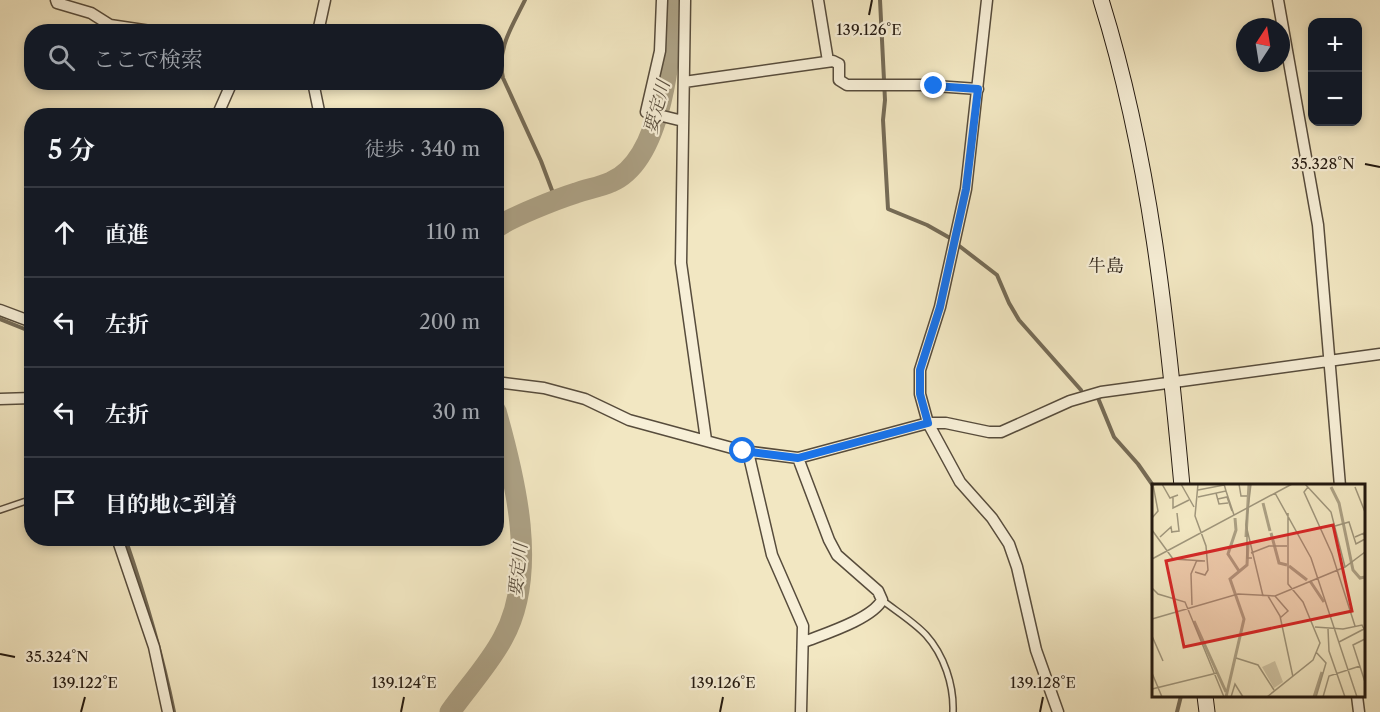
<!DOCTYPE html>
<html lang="ja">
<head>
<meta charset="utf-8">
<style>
  :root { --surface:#171b24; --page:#242831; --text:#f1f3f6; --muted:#9ea1a6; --line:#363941 }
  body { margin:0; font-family:"Libre Caslon Text","Noto Serif JP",serif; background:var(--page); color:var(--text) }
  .controls { position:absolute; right:18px; top:18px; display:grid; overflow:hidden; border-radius:12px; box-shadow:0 3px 9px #0003 }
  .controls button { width:54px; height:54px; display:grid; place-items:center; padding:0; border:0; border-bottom:2px solid var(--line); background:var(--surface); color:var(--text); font:30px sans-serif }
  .compass { position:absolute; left:1236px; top:18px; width:54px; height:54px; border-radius:50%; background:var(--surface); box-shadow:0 3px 9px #0003; rotate:12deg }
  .stop { position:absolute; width:18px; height:18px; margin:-14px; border:4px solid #1a73e8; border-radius:50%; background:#fff }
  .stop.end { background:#1a73e8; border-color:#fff; box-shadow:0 2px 6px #0008 }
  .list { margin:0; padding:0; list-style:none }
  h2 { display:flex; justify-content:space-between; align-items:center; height:78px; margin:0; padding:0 24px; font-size:26px }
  h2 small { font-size:20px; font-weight:400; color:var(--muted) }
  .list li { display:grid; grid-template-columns:39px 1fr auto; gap:18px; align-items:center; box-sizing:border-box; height:90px; padding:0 24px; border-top:2px solid var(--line) }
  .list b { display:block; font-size:22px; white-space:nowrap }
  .list em { font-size:20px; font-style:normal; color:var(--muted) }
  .icon { flex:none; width:33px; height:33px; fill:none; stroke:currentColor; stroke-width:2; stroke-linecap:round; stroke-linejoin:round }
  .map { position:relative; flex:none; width:1380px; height:712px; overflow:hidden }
  .search { position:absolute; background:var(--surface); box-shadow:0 3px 9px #0003; left:24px; top:24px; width:480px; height:66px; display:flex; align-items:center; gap:15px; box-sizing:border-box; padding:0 21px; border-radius:24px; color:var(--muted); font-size:22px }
  .panel { position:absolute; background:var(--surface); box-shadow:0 3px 9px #0003; left:24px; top:108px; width:480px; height:438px; border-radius:24px }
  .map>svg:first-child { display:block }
</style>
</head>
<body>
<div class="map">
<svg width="1380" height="712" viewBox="0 0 1380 712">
  <rect width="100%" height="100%" fill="#f2e7c2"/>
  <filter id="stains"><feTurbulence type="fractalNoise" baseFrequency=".00333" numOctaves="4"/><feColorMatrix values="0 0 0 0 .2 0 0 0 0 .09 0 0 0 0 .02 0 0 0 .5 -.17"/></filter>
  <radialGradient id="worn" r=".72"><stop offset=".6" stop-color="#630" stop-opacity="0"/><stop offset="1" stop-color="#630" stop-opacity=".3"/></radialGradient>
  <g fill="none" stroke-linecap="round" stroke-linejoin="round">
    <path stroke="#756b56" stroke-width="4" d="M525,0c-12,25 -29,49 -22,78l38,83 15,40
      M880,0l5,100 -2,20 5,89 39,16 23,13
      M958,245l39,30 12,28 10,17 62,70
      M0,319l32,13
      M1098,398l16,39 24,27 16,23
      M125,538c20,58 37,115 49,174
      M1177,712l4,-16"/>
    <path stroke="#aca185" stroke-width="21" d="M496,228c15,-11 61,-29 80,-35 11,-4 24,-6 35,-11 52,-22 61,-132 61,-182
      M450,712c17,-24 40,-49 53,-74 36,-65 12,-160 -7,-227"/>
    <g stroke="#574c3c" stroke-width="8">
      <path id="lane" d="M0,510l32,-11
        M882,600c14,11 32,22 44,35 18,20 28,50 27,77"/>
    </g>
    <g stroke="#574c3c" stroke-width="13">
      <path id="street" d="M56,0l1,3 34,10 19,12 47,7
        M662,0l-2,51 -14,61 37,9
        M685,0l-4,263 25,177
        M818,0l10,61
        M987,0l-21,189 -26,118 -20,63v24l8,29 32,59 32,36 17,26 8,23 19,83 22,62
        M1278,0l40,225 22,261
        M318,32l7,-32
        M313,82l7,34
        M684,82l149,-21 6,3v16l8,5h74l57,4
        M217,116l15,-34
        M0,310l32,12
        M496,382l48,6 41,11 44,21 114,31 55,7 130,-35h18l43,9h12l69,-31 31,-9 279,-38
        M0,399l32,-1
        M748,452l24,103 31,71 -2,86
        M798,458l31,82 8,15 41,36 4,9c-10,19 -58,34 -78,42
        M117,538l37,109 14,65
        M1357,696l2,16"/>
    </g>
    <g stroke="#231910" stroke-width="17">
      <path id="secondary" d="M1101,0c49,157 66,322 81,486
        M1205,696l2,16"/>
    </g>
    <use href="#lane" stroke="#f7efd7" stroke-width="5"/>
    <use href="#street" stroke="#f7efd7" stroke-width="10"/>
    <use href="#secondary" stroke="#f7efd7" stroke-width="15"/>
  </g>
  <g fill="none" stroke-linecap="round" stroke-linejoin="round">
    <path stroke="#1a73e8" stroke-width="8" d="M743,451l55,7 130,-35 -8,-29v-24l20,-63 26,-118 12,-100 -44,-3"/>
  </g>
  <path fill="none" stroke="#231910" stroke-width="2" d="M869,15l3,-15M1365,164l15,3M0,654l15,3M81,712l4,-15M401,712l3,-15M720,712l3,-15M1040,712l3,-15"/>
  <g text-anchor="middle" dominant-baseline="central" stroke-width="4.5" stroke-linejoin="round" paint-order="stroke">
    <g font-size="18" font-style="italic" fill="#5a4f3f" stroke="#f7efd7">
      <text transform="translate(657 107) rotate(-75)">要定川</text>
      <text transform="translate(518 570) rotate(-84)">要定川</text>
    </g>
    <g font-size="18" fill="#231910" stroke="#f7efd7">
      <text x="1106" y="266">牛島</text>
    </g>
  </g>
  <g transform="translate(1152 484)">
    <rect width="213" height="213" fill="#f2e7c2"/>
    <path d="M123,177l8,21 -9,6 -12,-21z" fill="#cfc4a4"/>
    <path fill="none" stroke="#aca185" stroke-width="3" d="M179,3l8,16 14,67 7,8 5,-1M111,19l7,28M83,34l1,12 -8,24 11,17M119,49l8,30 8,2M94,53l3,-53M137,82l18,14M158,97l14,21M42,137l32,71M74,213l18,-78 -14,-40 17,-14 1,-21M162,213l8,-25"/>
    <path fill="none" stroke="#9f957b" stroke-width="1.5" d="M10,0l8,14 8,-3M29,0l13,23M87,0l2,12h6M99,0l-5,41 17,71M153,0l26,28 14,55M156,3l-4,5 28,62 23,72M203,3l10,25M46,6l26,-5M74,7l8,24M64,9l3,11 9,-1M123,9l36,65 46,139M21,13v11l16,-8M46,13l28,-6 -2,-7M66,15l9,-2 5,14M0,34l6,-7 -5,-26 3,-1M183,42l14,-4 7,22 9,-5 -1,-6 -9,4M0,46l21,29 32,2M95,47v27h5M19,48l8,-1 -2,-18M8,53l11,-10 1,6M99,69l18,-7h18M0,75l140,-75M43,88l10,3 3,-5 -2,-24 -11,-30 3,-32M0,104l6,6 27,8 39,95M116,112l12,20 13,61M123,112l13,15 -8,7M40,121l-1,-31 6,-14M0,135l86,-25 37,2 70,-29 20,-15M163,143l28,2 19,-4 3,6M176,145l1,22 16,46M0,152l11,25M213,155l-12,6 12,37M187,158l25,-13M164,168l10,11 -10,34M84,174l22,7 16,25M0,189l10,24M0,205l65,-16M79,213l4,-13 8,13M115,213l46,-37 7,-17 -17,-41 -15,-18v-71M171,213l6,-21 31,-10"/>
    <path fill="#d62828" fill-opacity="0.15" stroke="#d62828" stroke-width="3" d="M181,41l19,86 -168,36 -18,-86z"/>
    <rect width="213" height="213" fill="none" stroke="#231910" stroke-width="3"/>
  </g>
  <g font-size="15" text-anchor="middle" fill="#231910" stroke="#f7efd7" stroke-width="4.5" stroke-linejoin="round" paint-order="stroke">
    <text x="869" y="35">139.126°E</text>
    <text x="1323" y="169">35.328°N</text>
    <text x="57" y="662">35.324°N</text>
    <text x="85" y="688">139.122°E</text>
    <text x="404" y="688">139.124°E</text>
    <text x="723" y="688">139.126°E</text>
    <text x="1043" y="688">139.128°E</text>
  </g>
  <rect width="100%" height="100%" filter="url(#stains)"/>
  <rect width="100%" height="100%" fill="url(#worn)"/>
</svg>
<div class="controls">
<button>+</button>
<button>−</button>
</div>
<svg class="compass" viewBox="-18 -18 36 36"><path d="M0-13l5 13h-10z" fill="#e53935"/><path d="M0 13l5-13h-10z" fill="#9ea1a6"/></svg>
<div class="stop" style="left:743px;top:451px"></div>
<div class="stop end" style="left:934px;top:86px"></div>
<div class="search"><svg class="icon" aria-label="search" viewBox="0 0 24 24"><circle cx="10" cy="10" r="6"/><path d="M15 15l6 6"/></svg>ここで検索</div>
<section class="panel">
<h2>5 分<small>徒歩 · 340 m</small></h2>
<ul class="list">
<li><svg class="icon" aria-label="ahead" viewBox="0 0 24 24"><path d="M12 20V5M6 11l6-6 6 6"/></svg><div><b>直進</b></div><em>110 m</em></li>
<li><svg class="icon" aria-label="left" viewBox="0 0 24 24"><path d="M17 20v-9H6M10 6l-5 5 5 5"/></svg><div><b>左折</b></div><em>200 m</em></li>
<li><svg class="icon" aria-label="left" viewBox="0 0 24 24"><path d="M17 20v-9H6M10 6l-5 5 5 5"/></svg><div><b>左折</b></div><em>30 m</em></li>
<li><svg class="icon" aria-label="arrive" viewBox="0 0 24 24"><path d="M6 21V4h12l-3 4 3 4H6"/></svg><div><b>目的地に到着</b></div></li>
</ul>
</section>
</div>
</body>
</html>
